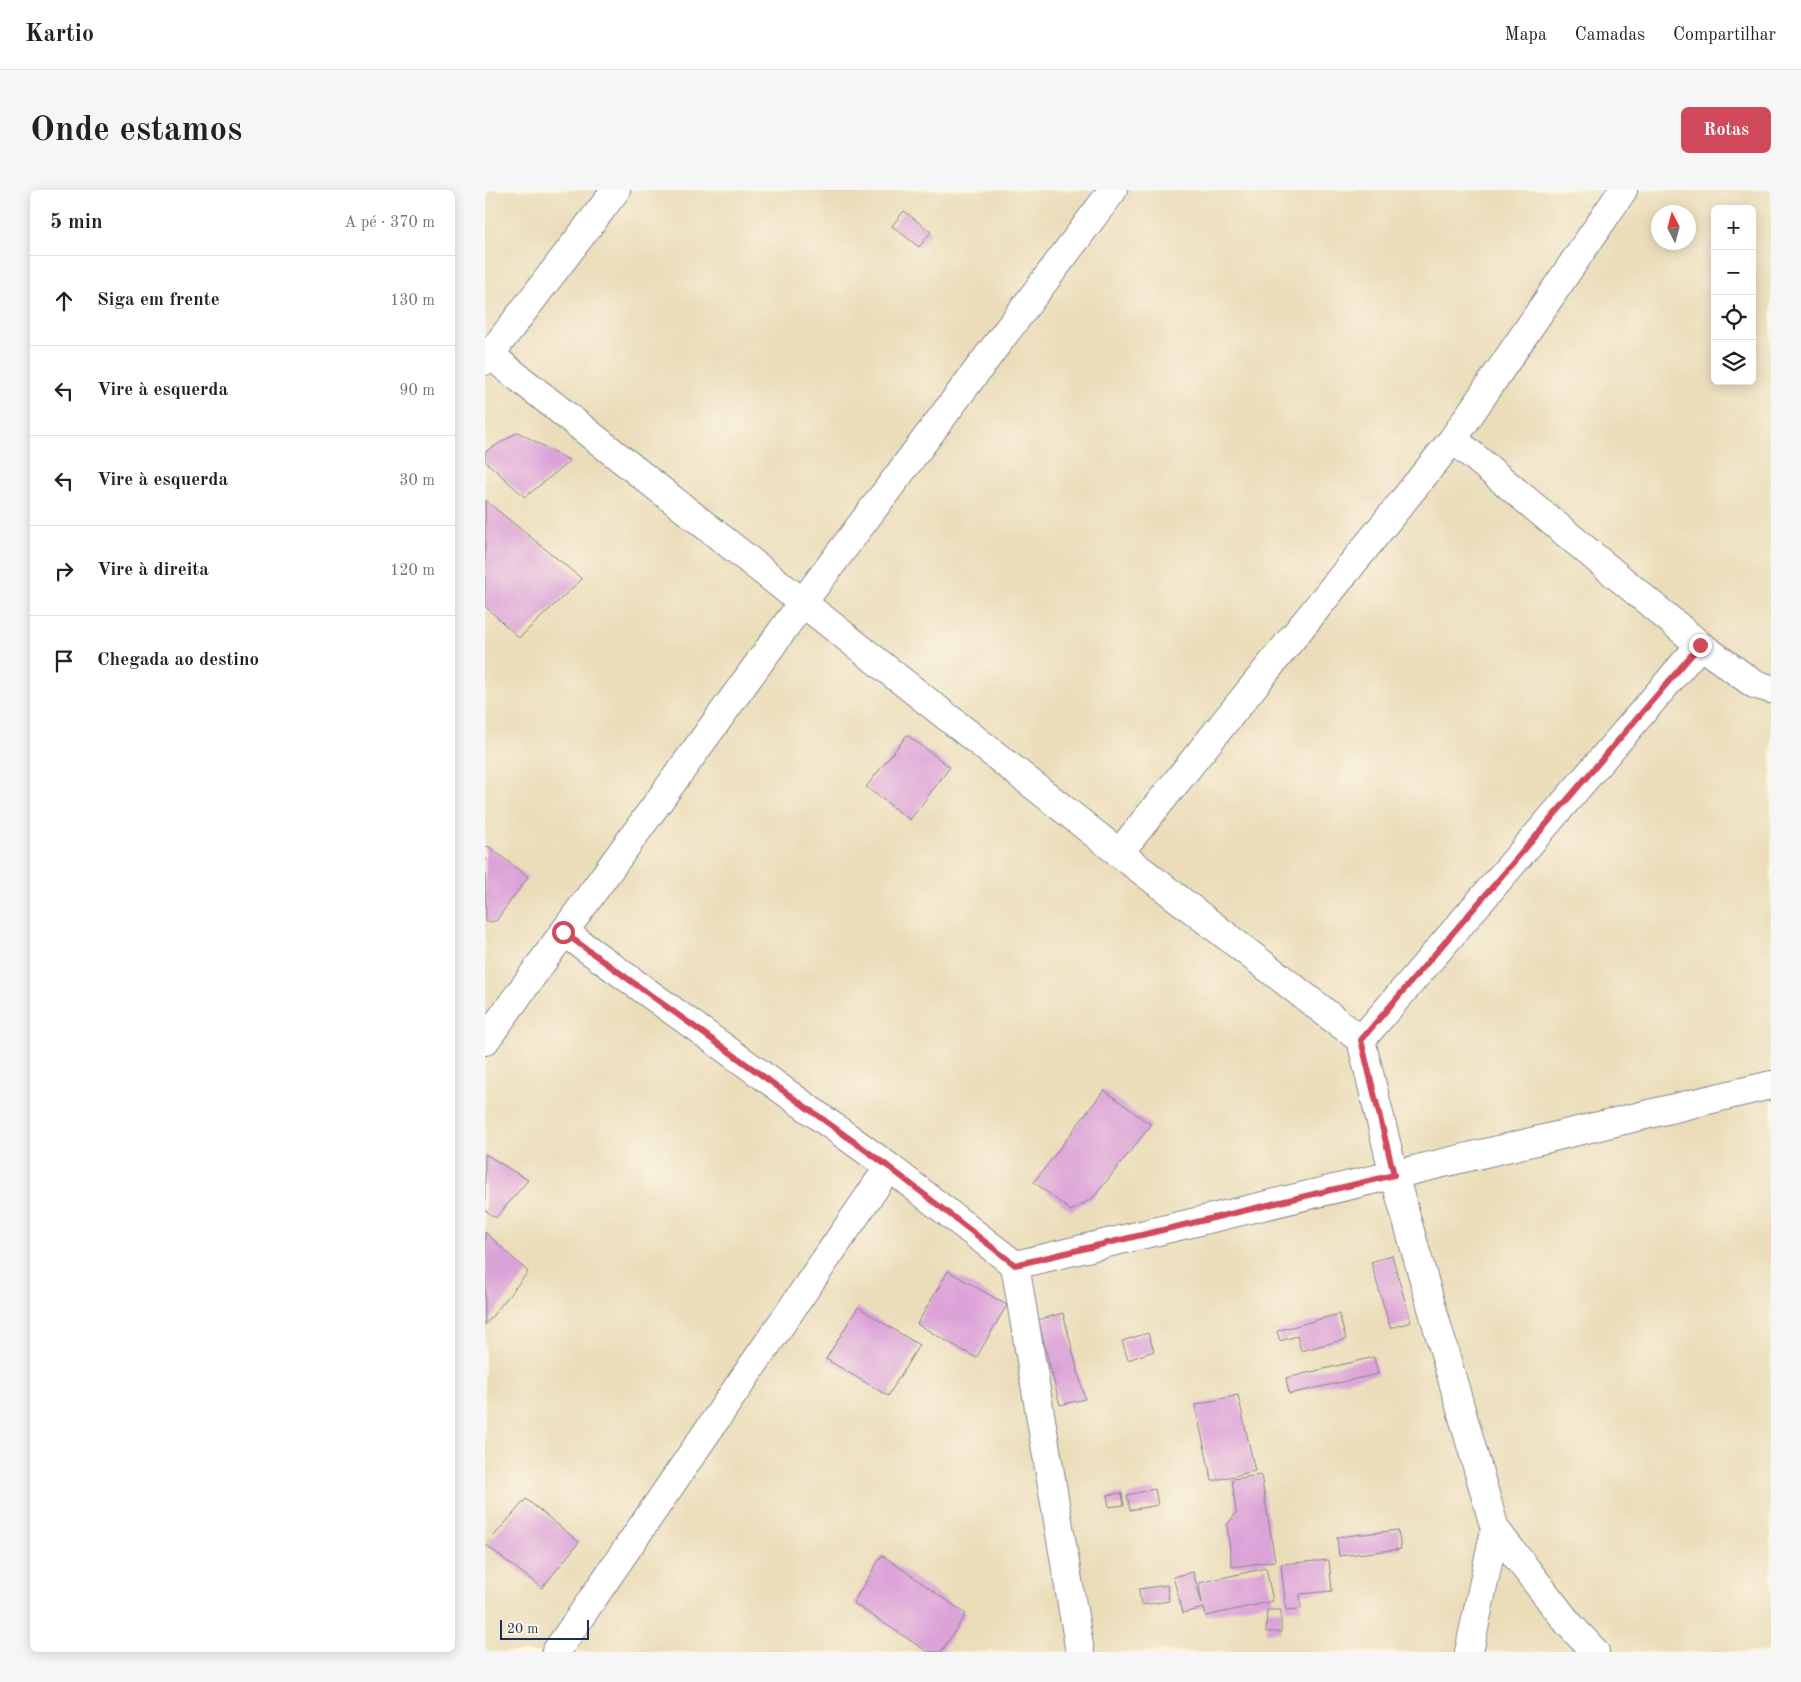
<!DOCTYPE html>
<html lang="pt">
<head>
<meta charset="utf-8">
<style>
  :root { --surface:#fff; --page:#f6f6f6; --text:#202124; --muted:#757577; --line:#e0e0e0; --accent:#d1495b }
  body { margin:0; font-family:"Old Standard TT",serif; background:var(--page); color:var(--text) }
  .controls { position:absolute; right:15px; top:15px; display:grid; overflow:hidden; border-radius:8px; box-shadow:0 2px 12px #0003 }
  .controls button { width:45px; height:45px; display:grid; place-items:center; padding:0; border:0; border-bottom:1px solid var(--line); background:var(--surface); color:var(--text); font:25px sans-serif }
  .compass { position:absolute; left:1166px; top:15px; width:45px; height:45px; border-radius:50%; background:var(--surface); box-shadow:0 2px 12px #0003; rotate:354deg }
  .scale { position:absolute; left:15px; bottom:12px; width:89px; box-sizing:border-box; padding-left:5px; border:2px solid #1b2f5e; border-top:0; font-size:14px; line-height:18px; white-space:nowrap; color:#1b2f5e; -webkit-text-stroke:4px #fcf5e5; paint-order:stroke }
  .stop { position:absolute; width:15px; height:15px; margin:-11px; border:4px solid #d1495b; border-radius:50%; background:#fff }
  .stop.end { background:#d1495b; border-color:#fff; box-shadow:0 1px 5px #0008 }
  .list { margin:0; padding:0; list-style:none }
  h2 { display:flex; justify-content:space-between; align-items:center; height:65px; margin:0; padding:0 20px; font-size:21px }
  h2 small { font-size:16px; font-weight:400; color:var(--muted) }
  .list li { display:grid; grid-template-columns:32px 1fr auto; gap:15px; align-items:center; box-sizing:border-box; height:90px; padding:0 20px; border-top:1px solid var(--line) }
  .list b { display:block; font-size:19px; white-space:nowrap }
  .list em { font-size:16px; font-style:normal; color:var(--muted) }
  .icon { flex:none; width:28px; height:28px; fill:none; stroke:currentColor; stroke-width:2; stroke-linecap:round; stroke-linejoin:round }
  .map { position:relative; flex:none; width:1286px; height:1462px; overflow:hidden; border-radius:8px }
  header { display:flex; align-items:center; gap:30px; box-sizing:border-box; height:70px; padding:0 25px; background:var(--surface); border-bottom:1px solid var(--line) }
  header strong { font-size:24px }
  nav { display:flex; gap:28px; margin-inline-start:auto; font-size:18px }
  .intro { display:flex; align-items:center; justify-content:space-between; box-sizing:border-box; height:120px; padding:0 30px }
  h1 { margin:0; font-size:35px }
  .button { padding:12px 22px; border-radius:8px; background:var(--accent); color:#fff; font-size:18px; font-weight:700 }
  main { display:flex; gap:30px; padding:0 30px }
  aside { flex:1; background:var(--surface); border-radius:8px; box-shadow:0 2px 12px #0003 }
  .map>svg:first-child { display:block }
</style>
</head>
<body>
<header>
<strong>Kartio</strong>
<nav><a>Mapa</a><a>Camadas</a><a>Compartilhar</a></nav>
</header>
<div class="intro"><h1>Onde estamos</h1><a class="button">Rotas</a></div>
<main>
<aside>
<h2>5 min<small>A pé · 370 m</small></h2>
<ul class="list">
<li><svg class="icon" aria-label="ahead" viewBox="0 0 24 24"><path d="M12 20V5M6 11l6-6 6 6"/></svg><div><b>Siga em frente</b></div><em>130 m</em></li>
<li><svg class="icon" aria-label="left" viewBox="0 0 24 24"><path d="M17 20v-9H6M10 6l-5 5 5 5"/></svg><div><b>Vire à esquerda</b></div><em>90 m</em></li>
<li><svg class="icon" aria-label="left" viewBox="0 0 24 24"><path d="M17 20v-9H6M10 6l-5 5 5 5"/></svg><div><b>Vire à esquerda</b></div><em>30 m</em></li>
<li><svg class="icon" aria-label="right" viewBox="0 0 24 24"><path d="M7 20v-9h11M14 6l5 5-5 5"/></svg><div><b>Vire à direita</b></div><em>120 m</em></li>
<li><svg class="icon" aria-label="arrive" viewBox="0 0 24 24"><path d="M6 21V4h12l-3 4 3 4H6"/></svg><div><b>Chegada ao destino</b></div></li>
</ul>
</aside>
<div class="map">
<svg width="1286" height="1462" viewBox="0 0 1286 1462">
  <rect width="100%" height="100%" fill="#fcf5e5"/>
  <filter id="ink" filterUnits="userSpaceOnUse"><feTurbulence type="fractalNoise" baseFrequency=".02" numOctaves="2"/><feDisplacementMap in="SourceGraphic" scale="10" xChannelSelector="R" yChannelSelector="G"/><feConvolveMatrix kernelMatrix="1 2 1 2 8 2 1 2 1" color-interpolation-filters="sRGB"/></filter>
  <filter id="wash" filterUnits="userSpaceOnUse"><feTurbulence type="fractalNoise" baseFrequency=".0096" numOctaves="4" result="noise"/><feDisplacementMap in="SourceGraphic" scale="20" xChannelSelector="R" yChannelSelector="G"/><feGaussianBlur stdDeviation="1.12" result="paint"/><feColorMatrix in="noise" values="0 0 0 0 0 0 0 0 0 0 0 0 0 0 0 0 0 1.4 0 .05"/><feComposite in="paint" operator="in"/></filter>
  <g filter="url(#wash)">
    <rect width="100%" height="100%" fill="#ebddba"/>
    <g id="blocks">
      <path fill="#dca3d8" d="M419,21l27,21 -12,15 -27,-21z
        M33,242l52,29 -45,36 -40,-36v-9z
        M0,310l97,79 -63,59 -34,-32z
        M422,545l43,32 -40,53 -44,-33z
        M3,656l40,31 -32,44 -10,1 -1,-75z
        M619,900l47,35 -57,72 -23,14 -37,-29z
        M0,964l43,26 -32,38 -11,-8z
        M0,1042l43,40 -43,53z
        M907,1065l19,67 -21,6 -19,-66z
        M463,1081l59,34 -31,53 -59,-34z
        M373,1117l61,38 -31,51 -62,-37z
        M578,1123l22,86 -25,6 -22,-85z
        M854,1124l7,25 -45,12 -4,-15 -17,5 -3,-10z
        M663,1143l6,18 -26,9 -6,-19z
        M889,1167l4,17 -89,20 -3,-16z
        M753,1205l17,76 -43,10 -17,-76z
        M776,1285l14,86 -43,6 -5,-42 9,-12 -4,-34z
        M670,1299l3,16 -28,5 -3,-15z
        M637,1303l2,12 -15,2 -2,-12z
        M41,1309l53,43 -37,46 -56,-43z
        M913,1340l3,19 -62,7 -2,-19z
        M397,1365l84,59 -25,38h-13l-75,-49z
        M844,1370l3,31 -32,3 1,15 -15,1 -5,-46z
        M781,1378l7,33 -67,15 -2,-8 -21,5 -10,-36 20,-5 9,32 -3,-21z
        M682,1395l2,16 -28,4 -2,-16z
        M782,1420h14v22h-15z"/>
    </g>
  </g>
  <g filter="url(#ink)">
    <use href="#blocks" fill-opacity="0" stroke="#83868c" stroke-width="1"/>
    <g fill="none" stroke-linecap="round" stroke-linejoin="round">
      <g stroke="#83868c" stroke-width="30">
        <path id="street" d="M5,165l629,498 242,187 33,135 101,354 73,94 27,29
          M0,171l131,-171
          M968,249l247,206 54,39 17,5
          M634,663l334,-414 170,-249
          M79,742l325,235 126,98 756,-180
          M876,850l339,-395
          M0,851l318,-439 310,-412
          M530,1075l65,387
          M71,1462l333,-485
          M984,1462l26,-123"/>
      </g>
      <use href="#street" stroke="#fff" stroke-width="28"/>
    </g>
  </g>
  <g fill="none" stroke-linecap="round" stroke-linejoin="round" filter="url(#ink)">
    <path stroke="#d1495b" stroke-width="6" d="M78,742l326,235 126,98 379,-90 -33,-135 339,-395"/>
  </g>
</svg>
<div class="controls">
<button>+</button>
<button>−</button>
<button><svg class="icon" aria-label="locate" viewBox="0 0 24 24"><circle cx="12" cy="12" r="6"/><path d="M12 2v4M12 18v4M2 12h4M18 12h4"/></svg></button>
<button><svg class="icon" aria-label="layers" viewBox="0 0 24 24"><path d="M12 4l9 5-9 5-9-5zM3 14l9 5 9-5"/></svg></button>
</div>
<svg class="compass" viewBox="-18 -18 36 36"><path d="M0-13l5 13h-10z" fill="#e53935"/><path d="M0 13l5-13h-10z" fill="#757577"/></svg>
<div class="scale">20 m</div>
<div class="stop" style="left:78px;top:742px"></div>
<div class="stop end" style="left:1215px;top:455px"></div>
</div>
</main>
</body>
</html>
